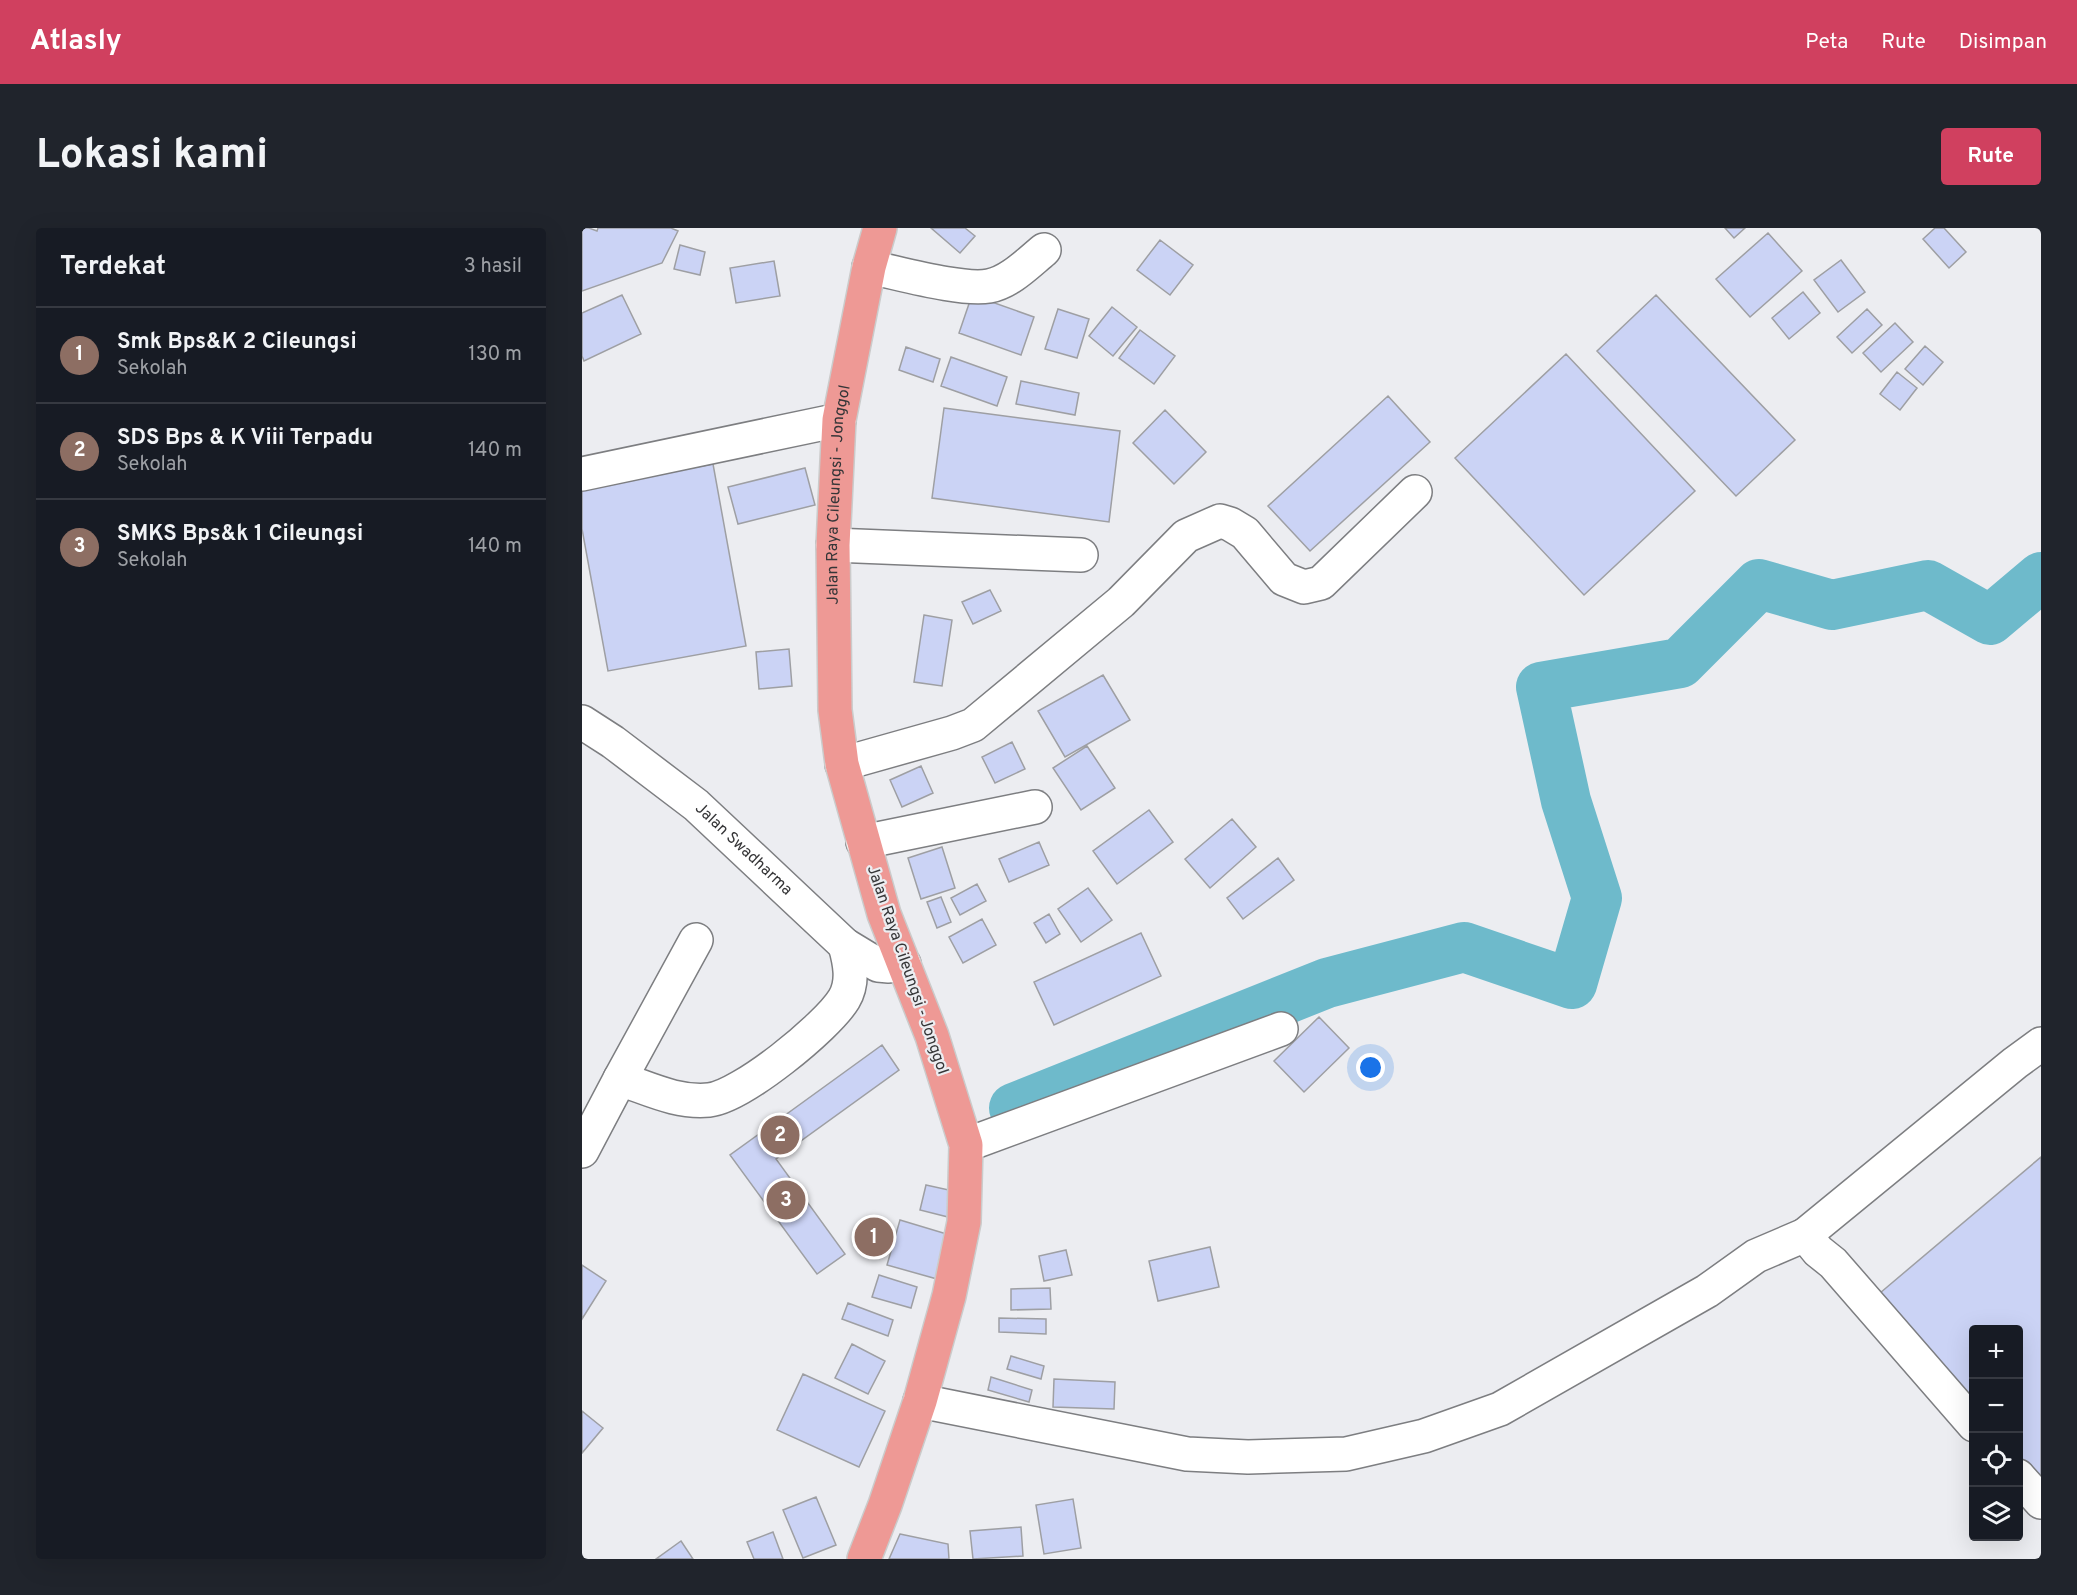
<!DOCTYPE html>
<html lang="id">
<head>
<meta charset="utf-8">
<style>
  :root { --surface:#171b24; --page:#20242c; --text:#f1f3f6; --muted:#9ea1a6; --line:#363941; --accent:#d0405f }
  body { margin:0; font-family:Overpass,sans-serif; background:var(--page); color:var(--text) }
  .controls { position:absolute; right:18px; bottom:18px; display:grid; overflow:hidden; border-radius:6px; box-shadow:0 6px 24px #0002 }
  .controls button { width:54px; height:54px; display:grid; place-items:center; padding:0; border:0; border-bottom:2px solid var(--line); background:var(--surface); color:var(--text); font:30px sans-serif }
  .you { position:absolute; left:789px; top:840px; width:21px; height:21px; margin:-15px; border:4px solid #fff; border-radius:50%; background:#1a73e8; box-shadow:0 0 0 9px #1a73e833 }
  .badge { display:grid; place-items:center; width:39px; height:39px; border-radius:50%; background:var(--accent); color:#fff; font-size:20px; font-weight:700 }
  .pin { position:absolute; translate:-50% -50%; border:3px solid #fff; box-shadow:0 2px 6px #0006 }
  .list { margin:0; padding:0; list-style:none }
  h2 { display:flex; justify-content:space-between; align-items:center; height:78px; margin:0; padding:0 24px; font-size:26px }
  h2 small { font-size:20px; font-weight:400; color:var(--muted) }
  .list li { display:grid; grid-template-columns:39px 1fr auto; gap:18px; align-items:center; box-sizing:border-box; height:96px; padding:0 24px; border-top:2px solid var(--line) }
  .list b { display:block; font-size:22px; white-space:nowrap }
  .list p { margin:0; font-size:20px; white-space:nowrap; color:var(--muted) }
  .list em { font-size:20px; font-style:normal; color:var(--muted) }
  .icon { flex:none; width:33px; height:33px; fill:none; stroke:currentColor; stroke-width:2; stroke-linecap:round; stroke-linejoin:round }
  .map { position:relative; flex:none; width:1459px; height:1331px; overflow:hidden; border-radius:6px }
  header { display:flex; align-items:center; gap:36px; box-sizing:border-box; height:84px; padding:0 30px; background:var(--accent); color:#fff }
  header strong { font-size:28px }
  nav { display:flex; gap:33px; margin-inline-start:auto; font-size:21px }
  .intro { display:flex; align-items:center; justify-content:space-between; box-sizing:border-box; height:144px; padding:0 36px }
  h1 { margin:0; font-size:42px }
  .button { padding:15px 27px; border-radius:6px; background:var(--accent); color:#fff; font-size:21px; font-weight:700 }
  main { display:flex; gap:36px; padding:0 36px }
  aside { flex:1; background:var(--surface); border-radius:6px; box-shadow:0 6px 24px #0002 }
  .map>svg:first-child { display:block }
</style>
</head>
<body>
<header>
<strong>Atlasly</strong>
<nav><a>Peta</a><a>Rute</a><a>Disimpan</a></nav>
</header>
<div class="intro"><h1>Lokasi kami</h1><a class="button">Rute</a></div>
<main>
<aside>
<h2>Terdekat<small>3 hasil</small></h2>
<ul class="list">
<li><span class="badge" style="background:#8d6e63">1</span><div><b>Smk Bps&amp;K 2 Cileungsi</b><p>Sekolah</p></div><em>130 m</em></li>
<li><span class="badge" style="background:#8d6e63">2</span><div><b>SDS Bps &amp; K Viii Terpadu</b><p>Sekolah</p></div><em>140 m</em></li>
<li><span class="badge" style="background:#8d6e63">3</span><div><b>SMKS Bps&amp;k 1 Cileungsi</b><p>Sekolah</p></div><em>140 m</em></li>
</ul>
</aside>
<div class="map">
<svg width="1459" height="1331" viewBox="0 0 1459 1331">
  <rect width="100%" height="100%" fill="#ecedf1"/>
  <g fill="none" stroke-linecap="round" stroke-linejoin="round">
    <path stroke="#6ebacb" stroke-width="50" d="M432,880l313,-125 137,-36 108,37 25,-86 -31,-97 -25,-114 139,-24 79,-79 73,21 96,-20 62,35 51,-43"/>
  </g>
  <path fill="#cbd3f5" stroke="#9e9fa3" stroke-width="1.5" d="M0,0h7l8,3 1,-3h73l7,3 -16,32 -80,28z
    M349,0h34l10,8 -15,17z
    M1143,0h20l-11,10z
    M1353,0h9l22,24 -17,16 -26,-29z
    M1186,5l34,38 -52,46 -34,-38z
    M578,12l33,25 -23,30 -33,-25z
    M98,17l25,7 -5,23 -26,-6z
    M1259,32l24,32 -27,20 -24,-32z
    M192,33l6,35 -44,7 -6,-35z
    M1221,64l17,21 -31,26 -17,-21z
    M40,67l19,39 -57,27 -2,-5v-43z
    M390,67l62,22 -13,38 -62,-22z
    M1074,67l139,145 -59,56 -139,-145z
    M530,79l25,20 -24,29 -24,-20z
    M476,81l31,10 -12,39 -32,-9z
    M1285,81l15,16 -30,28 -15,-16z
    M1313,95l18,19 -32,30 -18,-19z
    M558,102l35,26 -21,28 -35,-26z
    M1343,118l18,16 -20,23 -18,-16z
    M324,119l34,12 -7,23 -34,-12z
    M984,126l129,137 -111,104 -129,-137z
    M369,129l56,20 -10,29 -56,-20z
    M1315,144l20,16 -17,22 -20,-16z
    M439,153l58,12 -4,22 -59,-11z
    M806,168l42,46 -120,109 -42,-45z
    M362,180l176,23 -11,91 -177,-24z
    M583,182l41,42 -32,32 -41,-41z
    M131,236l33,182 -138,25 -26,-142v-41z
    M223,240l10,37 -77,19 -10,-37z
    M408,362l11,21 -28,13 -11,-22z
    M342,387l28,5 -10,66 -28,-4z
    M207,421l3,37 -33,3 -3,-37z
    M521,447l27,45 -65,37 -27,-46z
    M430,514l13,27 -30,14 -13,-26z
    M505,518l28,42 -34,22 -28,-42z
    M339,538l12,27 -31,14 -12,-27z
    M567,582l24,32 -56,42 -24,-33z
    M650,591l24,28 -46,41 -25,-29z
    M457,614l10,23 -40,17 -10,-23z
    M360,619l13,41 -34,11 -13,-41z
    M696,630l16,22 -51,39 -16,-21z
    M395,656l9,17 -26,14 -9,-17z
    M506,660l24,32 -31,22 -23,-33z
    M359,669l10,25 -14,6 -10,-26z
    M467,686l11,20 -14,9 -12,-20z
    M400,691l14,26 -33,18 -14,-26z
    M559,705l20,43 -107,49 -20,-43z
    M737,789l30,31 -45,44 -30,-31z
    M300,817l17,25 -123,89 69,95 -28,20 -87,-119z
    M1459,929v325l-23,-26v-126h-44v73l-94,-110z
    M344,957l32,7 -6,26 -32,-8z
    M318,992l50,15 -13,44 -50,-14z
    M628,1019l9,40 -61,14 -9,-40z
    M484,1022l6,25 -28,6 -5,-25z
    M0,1037l24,16 -24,38z
    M297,1047l38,12 -6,21 -39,-11z
    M468,1060l1,21 -40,1v-21z
    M266,1075l45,17 -5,16 -46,-17z
    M417,1090l47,1v15l-47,-2z
    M270,1116l33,17 -17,33 -33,-16z
    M429,1128l33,10 -3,13 -34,-10z
    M221,1146l82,37 -26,56 -82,-37z
    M409,1149l41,13 -3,12 -41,-12z
    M472,1151l61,3 -1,27 -61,-2z
    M0,1183l21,17 -21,25z
    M234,1269l20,48 -33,13 -20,-48z
    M491,1271l8,49 -37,6 -8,-49z
    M439,1299l2,29 -50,3 -3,-28z
    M191,1304l10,27h-29l-7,-17z
    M318,1306l48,10 1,15h-60z
    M99,1313l12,18h-37z"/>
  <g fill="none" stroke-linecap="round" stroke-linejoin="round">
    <g stroke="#7d7e81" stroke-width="36">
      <g id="minor">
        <path d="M287,39c30,6 93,24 120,19 21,-4 39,-23 55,-36"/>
        <path d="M0,246l257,-54"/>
        <path d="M251,317l248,10"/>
        <path id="s1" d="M0,494l31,20 83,63 149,140 33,20 11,1 15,-2"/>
        <path d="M260,536l110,-31 21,-8 148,-123 65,-66 34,-15 10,3 15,9 39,46 20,8 17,-4 94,-91"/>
        <path d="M281,614l172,-35"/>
        <path d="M38,851l76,-139"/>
        <path d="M384,917l315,-116"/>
        <path d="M0,923l38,-72c30,10 57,24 89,21 32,-3 118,-73 135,-101 10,-17 6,-36 1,-54"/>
        <path d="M1223,1007l210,-172 26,-19"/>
        <path d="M338,1173l267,53 61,3 98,-3 78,-18 76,-27 207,-118 49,-35 49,-21 13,16 15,12 141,162"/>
        <path d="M1436,1248l23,26"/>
      </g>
    </g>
    <g stroke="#cbcbcb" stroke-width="36">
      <g id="major">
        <path id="s2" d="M282,1331l21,-54 35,-104 29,-105 15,-74 2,-77 -34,-109 -48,-122 -42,-150 -7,-54 -2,-165 6,-125 30,-153 11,-39"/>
      </g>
    </g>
    <use href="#minor" stroke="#fff" stroke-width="33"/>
    <use href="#major" stroke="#ee9995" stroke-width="33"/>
  </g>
  <g text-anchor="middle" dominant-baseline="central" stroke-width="4.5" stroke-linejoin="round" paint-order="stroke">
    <g font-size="16" fill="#363638" stroke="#ecedf1">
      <text stroke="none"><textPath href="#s2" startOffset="1100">Jalan Raya Cileungsi - Jonggol</textPath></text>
      <text stroke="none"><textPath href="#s1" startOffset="206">Jalan Swadharma</textPath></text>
      <text transform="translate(325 742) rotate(71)">Jalan Raya Cileungsi - Jonggol</text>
    </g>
  </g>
</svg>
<div class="controls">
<button>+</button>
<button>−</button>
<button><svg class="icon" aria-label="locate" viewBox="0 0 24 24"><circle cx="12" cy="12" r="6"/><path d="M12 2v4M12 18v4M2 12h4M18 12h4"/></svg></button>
<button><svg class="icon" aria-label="layers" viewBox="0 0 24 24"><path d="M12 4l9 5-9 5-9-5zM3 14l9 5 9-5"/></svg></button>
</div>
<div class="you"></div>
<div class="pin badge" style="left:292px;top:1009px;background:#8d6e63">1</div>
<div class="pin badge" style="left:198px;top:907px;background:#8d6e63">2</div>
<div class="pin badge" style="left:204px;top:972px;background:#8d6e63">3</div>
</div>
</main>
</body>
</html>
